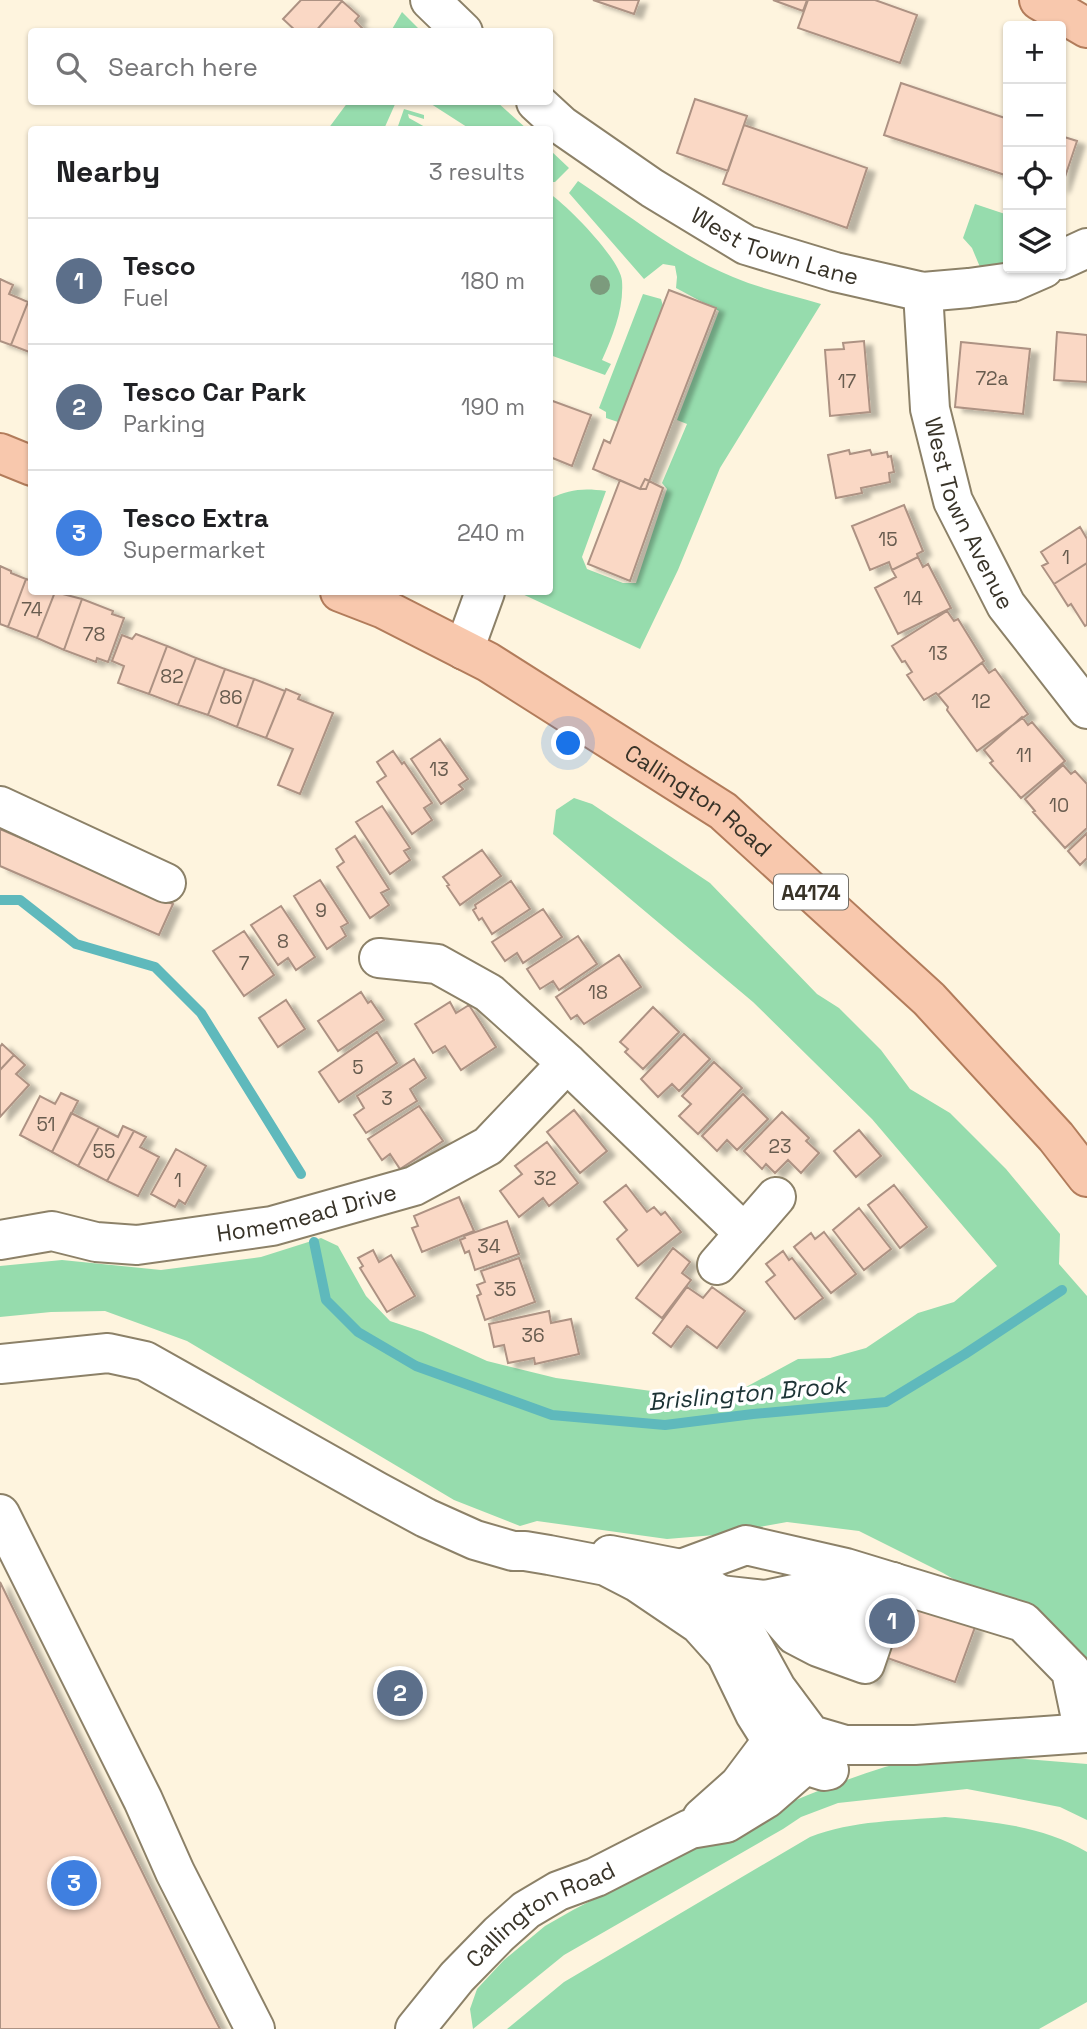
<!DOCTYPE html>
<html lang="en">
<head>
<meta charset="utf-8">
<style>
  :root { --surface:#fff; --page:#f2f2f2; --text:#202124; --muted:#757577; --line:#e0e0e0; --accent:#0f766e }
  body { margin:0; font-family:"Space Grotesk",sans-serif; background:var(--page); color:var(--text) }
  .controls { position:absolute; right:21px; top:21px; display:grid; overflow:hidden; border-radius:7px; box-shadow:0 2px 5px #0004 }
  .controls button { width:63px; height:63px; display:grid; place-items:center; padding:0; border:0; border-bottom:2px solid var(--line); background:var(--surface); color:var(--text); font:35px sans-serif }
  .you { position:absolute; left:569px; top:744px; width:24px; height:24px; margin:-18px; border:5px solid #fff; border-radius:50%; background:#1a73e8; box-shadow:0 0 0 10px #1a73e833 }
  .badge { display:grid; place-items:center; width:46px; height:46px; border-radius:50%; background:var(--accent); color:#fff; font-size:23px; font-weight:700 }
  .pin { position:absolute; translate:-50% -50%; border:4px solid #fff; box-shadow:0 2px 7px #0006 }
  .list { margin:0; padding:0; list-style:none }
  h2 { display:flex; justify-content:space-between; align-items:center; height:91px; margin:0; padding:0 28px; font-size:30px }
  h2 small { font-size:23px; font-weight:400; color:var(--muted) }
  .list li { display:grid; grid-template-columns:46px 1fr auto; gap:21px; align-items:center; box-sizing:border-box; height:126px; padding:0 28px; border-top:2px solid var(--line) }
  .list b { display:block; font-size:26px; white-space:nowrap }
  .list p { margin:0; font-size:23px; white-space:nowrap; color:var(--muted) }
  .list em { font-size:23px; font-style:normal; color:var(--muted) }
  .icon { flex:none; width:38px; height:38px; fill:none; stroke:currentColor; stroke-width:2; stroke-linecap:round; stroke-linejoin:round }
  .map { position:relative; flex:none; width:1087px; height:2029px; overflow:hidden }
  .search { position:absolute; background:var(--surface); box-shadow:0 2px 5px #0004; left:28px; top:28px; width:525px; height:77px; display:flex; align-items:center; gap:18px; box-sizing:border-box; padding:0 24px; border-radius:7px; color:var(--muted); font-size:26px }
  .panel { position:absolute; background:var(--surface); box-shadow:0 2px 5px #0004; left:28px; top:126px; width:525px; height:469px; border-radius:7px }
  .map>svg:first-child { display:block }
</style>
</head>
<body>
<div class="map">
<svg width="1087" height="2029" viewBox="0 0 1087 2029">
  <defs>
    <filter id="shadow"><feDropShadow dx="8" dy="4.5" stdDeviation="2" flood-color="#0004"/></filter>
  </defs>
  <rect width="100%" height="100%" fill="#fef4de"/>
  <path fill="#96dcad" d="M402,12l18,18v1h-29z
    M348,102h48l-12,27h-56z
    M428,102h69l30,27h-57z
    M404,109l20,6v4l-16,-5 1,4 16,9 -1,2h-27z
    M550,150l19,18 -14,14h-5z
    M578,181c51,34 98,73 155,96 28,12 59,18 88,27l-101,164 -42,102 -38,79 -122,-57h32v-93c19,-10 34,-11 56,-8l-24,66 5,12 36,14h13l31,-94 -5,-6 25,-59 -10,-4 42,-109 -43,-23 1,-11 -2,-11 -12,-2 -19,15 -75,-86z
    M550,194c18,12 71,66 72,87 2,28 -9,54 -20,79l9,4 -6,11 -55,-20z
    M975,204l33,11v53l-23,11 -13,-31 -9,-10z
    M643,294l18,5 2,7 -45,116 -12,-4v-6l-7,-4z
    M574,798l18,6 118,79 107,111 22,14 42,42 29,39 40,24 56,56 54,65 -1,30 28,32v379l-64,-56 -80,-46 -84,-42 -72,-9 -72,13 -48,4 -130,-18 -17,5 -66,-26 -267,-159 -82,-30 -54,1 -51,5v-51l62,-6 99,10 100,-13 60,-19 17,8 28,50 24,25 33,11 64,29 69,17 132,18 45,-2 65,-35 32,-1 36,-10 52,-35 36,-11 43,-36 -125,-147 -119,-117 -200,-168 3,-24z
    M975,1755l112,9v56l-27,-13 -93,-18 -129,14 -37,14 -18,12 -219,126 -91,74 -3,-20 7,-20 27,-29 41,-34 28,-16c102,-52 203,-109 312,-143 29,-8 60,-10 90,-12z
    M945,1817c50,5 98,9 142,35v150l-48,27h-532l57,-47 246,-145c43,-17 90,-16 135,-20z"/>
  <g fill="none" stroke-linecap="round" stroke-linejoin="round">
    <path stroke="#5fb9bc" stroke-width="10" d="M0,900h20l56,44 79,23 46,46 100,161
      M314,1242l12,58 32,32 58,34 136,49 113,10 88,-11 133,-12 79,-48 97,-64"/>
  </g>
  <path fill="#fad8c5" stroke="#ad9283" stroke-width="2" filter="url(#shadow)" d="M301,0h40l1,1 -27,31h-18l-14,-13z
    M593,0h46l-5,14z
    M773,0h34l-4,11z
    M808,0h67l42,15 -17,48 -102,-35z
    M342,1l17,15 -4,5 8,8 -3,3h-45z
    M901,83l107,36v57l-124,-41z
    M695,99l52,17 -19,55 -51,-18z
    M744,125l123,43 -20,60 -124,-44z
    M1061,136l16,5 -16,48z
    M0,279l13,6 -4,9 19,8 -17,43 -11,-4z
    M669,290l47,18 -70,181h-6l-47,-20 11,-29 6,3z
    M28,302l4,1v50l-21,-8z
    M1057,332l30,3v47l-33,-2z
    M864,341l6,71 -40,4 -5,-66 19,-1 -1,-6z
    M961,342l69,7 -7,65 -68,-7z
    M550,400l41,15 -19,51 -22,-9z
    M849,450l1,4 20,-4 2,5 15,-3 1,5 3,-1 3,16 -5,1 1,9 -29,6 1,5 -26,5 -8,-43z
    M645,479l18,9 -33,93 -42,-17 32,-84 20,9z
    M904,505l19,46 -6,3 1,3 -26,13 -3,-8 -19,8 -18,-44z
    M1080,527l7,12v24l-33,21 -12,-18 6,-3 -7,-11z
    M918,557l5,10 5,-3 23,44 -53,26 -23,-46 21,-11 -4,-7z
    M1087,563v62l-2,1 -14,-22 -3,2 -14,-22z
    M0,566l11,5v2l15,6 -18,48 -8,-3z
    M26,579l6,2v11h23l-18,46 -29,-11z
    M55,592l27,7 -18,51 -27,-12z
    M82,599l31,12 -1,3 12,4 -16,44 -11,-4 -1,4 -32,-12z
    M947,611l7,10 4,-2 26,42 -46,34 -2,-2 -12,7 -17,-25 5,-3 -7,-11 -3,1 -10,-16z
    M136,634l31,12 -18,48 -31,-11 6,-17 -12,-5 10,-26 10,4z
    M167,646l29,12 -18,47 -29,-11z
    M196,658l29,11 -17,46 -30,-10z
    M982,663l7,10 6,-4 33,45 -51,37 -30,-41 1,-3 -10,-12z
    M225,669l29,10 -17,48 -29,-12z
    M254,679l31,12 -19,47 -29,-11z
    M286,689l14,6 -2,4 35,14 -33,81 -22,-9 15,-36 -27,-11z
    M1022,717l6,8 4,-3 33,39 -44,37 -31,-35 3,-2 -9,-11z
    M440,739l28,40 -9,6 4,4 -22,15 -30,-45z
    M393,751l9,13 2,-2 28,41 -8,5 8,12 -20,14 -35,-52 9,-6 -9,-14z
    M1063,765l8,9 4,-3 12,13v44l-22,20 -32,-36 2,-1 -10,-12z
    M382,806l28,42 -6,3 6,9 -20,14 -34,-52z
    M0,829l173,75 -14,31 -159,-69z
    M1087,833v25l-7,7 -12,-14z
    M355,836l34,53 -8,4 8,12 -19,13 -33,-51 7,-5 -8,-13z
    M482,850l19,26 -41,29 -13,-19 2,-1 -6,-8z
    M320,880l28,43 -7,4 5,9 -19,13 -33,-53z
    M511,881l19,28 -38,25 -10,-16 -3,2 -6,-10 3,-2 -1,-3z
    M281,906l34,51 -19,13 -8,-12 -10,7 -27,-40z
    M543,909l19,28 -39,26 -6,-10 -12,8 -13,-19z
    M244,931l30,44 -30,21 -31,-45z
    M578,936l19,28 -38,26 -6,-9 -13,8 -13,-20z
    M619,955l22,32 -57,37 -7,-9 -6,4 -15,-22z
    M361,992l7,11 3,-2 13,19 -46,31 -20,-30z
    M286,1000l19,29 -27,18 -19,-29z
    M450,1002l6,11 13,-8 27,42 -35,23 -16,-24 -12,7 -18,-29z
    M653,1007l26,25 -36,37 -18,-17 3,-3 -8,-7z
    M377,1032l20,31 -58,39 -20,-30z
    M684,1034l26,25 -31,32 -7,-7 -14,13 -17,-18z
    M2,1044l12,11 -14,15v-23z
    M14,1055l11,10 -9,9 13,11 -29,32v-47z
    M414,1059l12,19 -16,11 7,12 -51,32 -12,-18 10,-7 -7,-12z
    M714,1062l28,26 -44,46 -19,-18 12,-12 -9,-8z
    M61,1093l17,8 -26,51 -32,-17 20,-39 15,8z
    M743,1094l25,25 -31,31 -10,-10 -10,11 -15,-15z
    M419,1106l24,35 -43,28 -10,-15 -8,6 -14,-21z
    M574,1110l33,41 -27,22 -33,-41z
    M782,1112l27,26 -3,3 13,12 -18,20 -13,-13 -13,13 -9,-9 -4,5 -18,-18z
    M71,1113l28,14 -21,39 -26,-14z
    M123,1126l11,5 -27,50 -29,-15 21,-39 19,10z
    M859,1130l22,26 -25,21 -22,-26z
    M134,1131l12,6 -6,10 19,10 -21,39 -31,-15z
    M547,1142l31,41 -29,23 -6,-8 -24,19 -19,-26 22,-17 -7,-8z
    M176,1149l30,17 -21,38 -6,-4 -4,7 -24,-13z
    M626,1185l21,27 7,-5 7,8 4,-3 16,20 -43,34 -21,-27 10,-9 -23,-28z
    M894,1185l33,42 -27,21 -32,-43z
    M459,1197l15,34 -52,21 -10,-24 6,-2 -4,-10z
    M859,1208l32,41 -27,21 -31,-40z
    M507,1221l12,33 -44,16 -6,-19 -4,2 -5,-13 5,-2 -1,-2z
    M824,1232l32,42 -25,19 -37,-46 17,-14 4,6z
    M673,1248l17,14 -8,11 9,7 -29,38 -26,-20z
    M373,1250l6,12 12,-7 24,41 -28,16 -27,-44 3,-2 -5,-8z
    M783,1251l6,9 3,-2 31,40 -28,21 -29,-37 9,-7 -9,-11z
    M519,1258l16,44 -50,18 -8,-24 4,-2 -4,-9 8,-3 -4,-11z
    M687,1287l16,11 9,-11 33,24 -28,37 -30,-22 -16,21 -18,-14z
    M549,1311l2,12 20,-4 8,35 -44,10 -1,-6 -26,5 -4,-18 -10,2 -5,-23z
    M0,1582l205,418 15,29h-220z
    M900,1601l75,26 -20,55 -73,-26 -10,25 -58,-21z"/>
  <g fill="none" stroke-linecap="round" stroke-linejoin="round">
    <g stroke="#8c8168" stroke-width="42">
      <g id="minor">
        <path d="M430,0l33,32"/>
        <path id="s1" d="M536,102l25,23 91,63 94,57 89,27 88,20 46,-4 43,-6 32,-14"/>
        <path d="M1061,260l26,-12"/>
        <path id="s2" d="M923,292l7,117 23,92 53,104 81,104"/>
        <path d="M464,650l21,-58"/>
        <path d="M0,806l166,77"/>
        <path d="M379,958l58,6 52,29 78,70 177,170"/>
        <path id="s3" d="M0,1240l52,-9 44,11 41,3 135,-19 142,-40 74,-40 79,-83"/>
        <path d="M717,1265l59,-68"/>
        <path d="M0,1364l108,-11 37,8 231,130 50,27 49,22 38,11h12l24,4 57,11 31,16 62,42 27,30 29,60 17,27 33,24 4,-12 -23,-51"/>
        <path d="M0,1514l143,286 32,72 80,157"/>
        <path d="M610,1555l71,14 39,26 29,44 27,49 35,47 34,10h70l172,-12"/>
        <path d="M681,1569l65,-24 100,23 177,54 48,49 13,62"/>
        <path d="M765,1600l76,-16 28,9"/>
        <path d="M778,1603l51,12 47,16"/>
        <path d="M722,1610l-2,-15 45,5 30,35 23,12 47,17 28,-82"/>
        <path d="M702,1818l37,-33 33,-44"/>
        <path id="s4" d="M415,2029l42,-52 42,-43 27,-24 32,-19 38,-14 94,-48 36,-6 41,-25 38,-33 19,6 5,-1"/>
      </g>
    </g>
    <g stroke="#b27c5b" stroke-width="42">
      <g id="major">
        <path d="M1039,0l48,28"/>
        <path d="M0,453l32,13"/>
        <path id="s5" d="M340,592l44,17 104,53 235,149 206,188 127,138 31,40"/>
      </g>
    </g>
    <use href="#minor" stroke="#fff" stroke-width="38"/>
    <use href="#major" stroke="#f8c8ad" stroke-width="38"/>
  </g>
  <circle fill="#7c9b7d" cx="600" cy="285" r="10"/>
  <g text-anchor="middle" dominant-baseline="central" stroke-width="7" stroke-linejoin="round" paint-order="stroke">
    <g font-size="19" fill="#685c4f">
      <text x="992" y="378">72a</text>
      <text x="847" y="381">17</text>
      <text x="888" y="539">15</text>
      <text x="1066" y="557">1</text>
      <text x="913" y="598">14</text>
      <text x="32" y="609">74</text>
      <text x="94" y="634">78</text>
      <text x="938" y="653">13</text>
      <text x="172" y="676">82</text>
      <text x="231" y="697">86</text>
      <text x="981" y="701">12</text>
      <text x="1024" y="755">11</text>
      <text x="439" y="769">13</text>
      <text x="1059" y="805">10</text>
      <text x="321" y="910">9</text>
      <text x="283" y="941">8</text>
      <text x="244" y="963">7</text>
      <text x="598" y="992">18</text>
      <text x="358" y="1067">5</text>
      <text x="387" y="1098">3</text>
      <text x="46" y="1124">51</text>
      <text x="780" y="1146">23</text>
      <text x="104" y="1151">55</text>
      <text x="545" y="1178">32</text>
      <text x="178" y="1180">1</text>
      <text x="489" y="1246">34</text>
      <text x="505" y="1289">35</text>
      <text x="533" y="1335">36</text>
    </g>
    <rect fill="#fff" stroke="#747068" stroke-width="2" x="774" y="874.5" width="74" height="35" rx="5"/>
    <g font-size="21" font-weight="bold" fill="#383328">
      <text x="811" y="892">A4174</text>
    </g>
    <g font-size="23" fill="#383328" stroke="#fff">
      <text stroke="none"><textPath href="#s1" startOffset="282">West Town Lane</textPath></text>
      <text stroke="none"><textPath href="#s2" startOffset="229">West Town Avenue</textPath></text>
      <text stroke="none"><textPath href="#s5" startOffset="416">Callington Road</textPath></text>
      <text stroke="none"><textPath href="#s3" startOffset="312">Homemead Drive</textPath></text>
      <text stroke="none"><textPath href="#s4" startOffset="173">Callington Road</textPath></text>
    </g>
    <g font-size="24" font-style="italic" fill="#1d3436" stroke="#fff">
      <text transform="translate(747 1393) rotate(-5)">Brislington Brook</text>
    </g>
  </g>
</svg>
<div class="controls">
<button>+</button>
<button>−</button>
<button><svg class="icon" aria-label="locate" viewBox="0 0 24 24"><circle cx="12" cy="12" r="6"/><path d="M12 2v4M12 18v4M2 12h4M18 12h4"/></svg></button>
<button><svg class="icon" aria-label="layers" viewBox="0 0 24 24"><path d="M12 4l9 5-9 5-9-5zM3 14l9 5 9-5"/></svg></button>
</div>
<div class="you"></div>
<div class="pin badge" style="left:892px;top:1621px;background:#5c6f8a">1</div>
<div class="pin badge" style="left:400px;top:1693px;background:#5c6f8a">2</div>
<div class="pin badge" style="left:74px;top:1883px;background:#3f7fe0">3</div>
<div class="search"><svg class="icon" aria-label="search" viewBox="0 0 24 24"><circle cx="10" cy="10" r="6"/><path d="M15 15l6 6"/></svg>Search here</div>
<section class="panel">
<h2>Nearby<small>3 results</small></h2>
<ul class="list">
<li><span class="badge" style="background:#5c6f8a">1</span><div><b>Tesco</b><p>Fuel</p></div><em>180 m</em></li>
<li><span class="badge" style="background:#5c6f8a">2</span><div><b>Tesco Car Park</b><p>Parking</p></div><em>190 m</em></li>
<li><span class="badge" style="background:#3f7fe0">3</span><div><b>Tesco Extra</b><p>Supermarket</p></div><em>240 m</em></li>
</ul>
</section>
</div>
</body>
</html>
